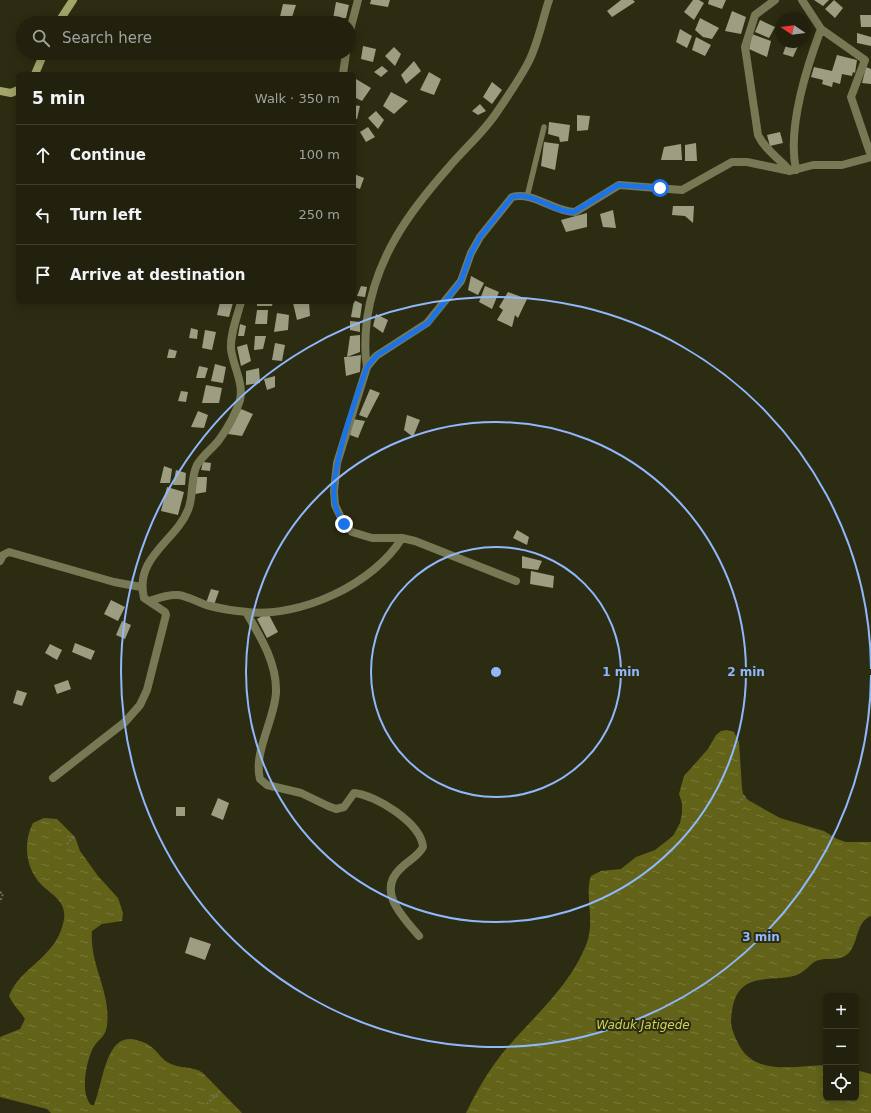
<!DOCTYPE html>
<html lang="en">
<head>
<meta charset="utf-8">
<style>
  :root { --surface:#21210e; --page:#2d2e1c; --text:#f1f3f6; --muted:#a2a39e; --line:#3e3e2e }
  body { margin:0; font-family:"DejaVu Sans",sans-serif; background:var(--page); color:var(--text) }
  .controls { position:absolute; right:12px; bottom:12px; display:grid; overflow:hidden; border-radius:6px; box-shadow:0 2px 10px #0003 }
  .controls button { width:36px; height:36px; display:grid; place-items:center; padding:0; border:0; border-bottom:1px solid var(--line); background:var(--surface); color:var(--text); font:20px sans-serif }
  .compass { position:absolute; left:775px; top:12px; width:36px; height:36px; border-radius:50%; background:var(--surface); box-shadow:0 2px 10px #0003; rotate:283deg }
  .stop { position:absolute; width:12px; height:12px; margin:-9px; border:3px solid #1a73e8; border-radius:50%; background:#fff }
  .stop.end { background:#1a73e8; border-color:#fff; box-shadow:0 1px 4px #0008 }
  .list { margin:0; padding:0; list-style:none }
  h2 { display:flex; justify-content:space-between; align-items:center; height:52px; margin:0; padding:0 16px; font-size:17px }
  h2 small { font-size:13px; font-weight:400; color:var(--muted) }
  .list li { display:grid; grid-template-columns:26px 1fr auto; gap:12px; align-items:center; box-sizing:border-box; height:60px; padding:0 16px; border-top:1px solid var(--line) }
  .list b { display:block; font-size:15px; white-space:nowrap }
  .list em { font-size:13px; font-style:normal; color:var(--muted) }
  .icon { flex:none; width:22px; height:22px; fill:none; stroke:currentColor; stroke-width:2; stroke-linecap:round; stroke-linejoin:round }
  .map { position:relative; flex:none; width:871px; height:1113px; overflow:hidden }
  .search { position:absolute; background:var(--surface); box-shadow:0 2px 10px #0003; left:16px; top:16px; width:340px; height:44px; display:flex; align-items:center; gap:10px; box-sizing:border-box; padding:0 14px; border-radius:22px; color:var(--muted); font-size:15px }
  .panel { position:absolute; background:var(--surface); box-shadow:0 2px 10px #0003; left:16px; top:72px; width:340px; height:232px; border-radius:6px }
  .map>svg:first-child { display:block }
</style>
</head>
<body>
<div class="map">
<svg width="871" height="1113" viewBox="0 0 871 1113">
  <defs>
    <pattern id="water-ripples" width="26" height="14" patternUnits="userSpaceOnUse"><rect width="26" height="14" fill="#626319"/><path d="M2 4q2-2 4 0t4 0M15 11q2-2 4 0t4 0" fill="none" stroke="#787939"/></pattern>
  </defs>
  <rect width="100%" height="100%" fill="#2c2c12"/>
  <path fill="url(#water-ripples)" d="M727,730l7,2 5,10 3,46 1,6 5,6 32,18 44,13 13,8 9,3h25v74c-18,7 -11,34 -28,41 -8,3 -17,1 -24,3 -8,2 -13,11 -20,14 -17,8 -39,0 -56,13 -10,9 -11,22 -12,34 0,7 3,13 6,20 15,36 58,25 89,24v33h30v-28l15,4v39h-405c11,-23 24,-45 40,-64 28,-33 64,-63 80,-104 10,-23 -2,-51 5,-69l10,-5 20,-2 15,-12 19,-7 18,-14 7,-13 2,-10v-10l-3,-9 5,-18 24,-27 8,-14 5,-4z
    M44,818l13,1 18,18 5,14 18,25 20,22 5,15 -1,8 -20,3 -10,7c-3,35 22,65 14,99 -2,8 -11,12 -14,20 -6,14 -12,43 -1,55h3c9,-19 11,-74 42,-65 4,1 11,3 14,6 8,5 11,14 21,18 11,5 22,2 32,9l39,40h-191l-4,-4 -47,-12v-60l20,-8 5,-10c-5,-8 -12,-14 -16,-23 11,-29 45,-37 54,-72 7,-26 -16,-29 -27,-46 -11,-16 -12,-38 -3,-55z"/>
  <path fill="#9d9e81" d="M371,0h19l-2,7 -18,-3z
    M621,0h12l2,2 -23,15 -5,-6z
    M693,0h6l5,3 -10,17 -10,-8z
    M709,0h17l-4,9 -14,-5z
    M814,0h15l-6,6z
    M834,0l9,8 -8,10 -10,-9z
    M336,2l13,3 -3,13 -13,1z
    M283,4l13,1 -5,15 -12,1z
    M732,11l14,6 -5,17 -16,-3z
    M794,13l9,5h-12z
    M860,15h11v12h-10z
    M700,18l19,10 -7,11 -9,-2 -8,-7z
    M760,20l15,7 -6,11 -14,-6z
    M680,29l12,7 -5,12 -11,-6z
    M857,33l14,4v9l-14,-3z
    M752,34l19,7 -4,16 -18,-8z
    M696,37l15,8 -6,11 -13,-6z
    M787,42h13l-7,15 -10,-3z
    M363,46l13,3 -3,13 -12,-3z
    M394,47l7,7 -6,12 -10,-10z
    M837,55l20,5 -2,13 -2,-1 -1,4 -10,-2 -2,10 -7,-2 -1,5 -10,-3 1,-4 -12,-3 3,-10 18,4z
    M414,61l7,10 -15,13 -5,-9z
    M382,66l6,5 -7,6 -7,-5z
    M866,67l5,2v15l-9,-1z
    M429,72l12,7 -7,16 -14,-5z
    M356,79l15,9 -9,13 -8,-4v-13z
    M492,82l10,8 -10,14 -9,-7z
    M391,92l17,9 -14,13 -11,-8z
    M480,104l6,7 -8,4 -6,-4z
    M354,105l6,1 -3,13h-3z
    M376,111l8,9 -6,9 -10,-11z
    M577,115l13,1 -2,14 -11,1z
    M549,122l21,3 -2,16 -8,1 -1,-5 -11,-3z
    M368,127l7,10 -9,5 -6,-10z
    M780,132l3,11 -13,3 -3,-11z
    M544,142l15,2 -4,26 -14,-4z
    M696,143l1,18h-12v-16z
    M681,144l1,16h-21l3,-13z
    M354,174l10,4 -4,11 -6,-2z
    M673,206h21l-1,17 -8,-7 -13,-1z
    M613,210l3,18 -13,-1 -3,-13z
    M587,213v14l-21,5 -5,-12z
    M471,276l13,7 -6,12 -10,-5z
    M361,286l6,1 -2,10 -8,-1z
    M485,286l14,6 -7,17 -13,-7z
    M508,292l19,7 -9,19 -3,-3 -3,12 -15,-7 6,-10 -4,-3z
    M354,300l8,4 -2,14 -9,-1z
    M220,302l13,1 -4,14 -12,-2z
    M257,302h16l-1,4h-15z
    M297,302h12l1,14 -13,4 -4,-17z
    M257,310h11l-1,14h-12z
    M277,313l12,2 -1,15 -14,2z
    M376,314l12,6 -5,13 -10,-7z
    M350,321l10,1v10l-10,-2z
    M240,324l6,2 -2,10h-6z
    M191,328l7,2 -1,9 -8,-1z
    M205,330l11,2 -4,18 -10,-2z
    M360,335v17l-13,5 14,-2 -1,17 -14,4 -2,-19h3l3,-21z
    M255,336h11l-3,13 -9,1z
    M275,343l10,2 -3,16 -10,-1z
    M247,344l4,17 -10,5 -4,-19z
    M169,349l8,2 -2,7h-8z
    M215,364l11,3 -3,16 -12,-2z
    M199,366l9,2 -3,10h-9z
    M259,368l1,15 -14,2v-14z
    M275,376v11l-8,3 -3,-11z
    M206,385l16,3 -3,15h-17z
    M370,389l10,4 -13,25 -8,-3z
    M181,391l7,1 -2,10 -8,-1z
    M241,409l12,5 -11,22 -14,-2z
    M198,411l10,4 -4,13 -13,-1z
    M407,415l13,5 -7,17 -9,-7z
    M353,419l12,2 -7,17 -8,-3z
    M203,462l8,1 -1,8 -9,-1z
    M164,466l8,3 -2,14h-10z
    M176,470l10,3 -1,12h-12z
    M197,477h10l-1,15 -11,2z
    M167,487l17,5 -6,23 -17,-4z
    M517,530l12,7 -2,8 -14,-7z
    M522,556l20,5 -4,9 -16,-2z
    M531,571l23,5 -1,12 -23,-4z
    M211,589l8,2 -5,14 -8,-2z
    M111,600l14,7 -7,14 -14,-7z
    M268,613l10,19 -11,6 -10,-19z
    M122,621l9,4 -6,14 -9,-4z
    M75,643l20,8 -4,9 -19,-8z
    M50,644l12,6 -5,10 -12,-7z
    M68,680l3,9 -14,5 -3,-9z
    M17,690l10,3 -5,13 -9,-3z
    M218,798l11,5 -6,17 -12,-5z
    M176,807h9v9h-9z
    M190,937l21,7 -6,16 -20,-7z"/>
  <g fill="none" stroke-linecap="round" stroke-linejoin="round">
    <path stroke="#71725c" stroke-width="2" stroke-dasharray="2 2" stroke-linecap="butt" d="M738,803l7,-7
      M67,844l7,-8
      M0,892l3,2 -3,8
      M207,1104l13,-13"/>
    <path stroke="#777955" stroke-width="5.5" d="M527,197l17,-70"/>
    <path stroke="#777955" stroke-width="8" d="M775,0l-20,15 -10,32 13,88c7,15 22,24 32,36
      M802,0l19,29 44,31 -14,37 20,59
      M349,34l9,-34
      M343,74l3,-21
      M796,170c-9,-42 10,-101 25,-141
      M367,367c-3,-17 -2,-31 0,-48 9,-62 42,-107 82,-152 16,-19 35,-35 48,-55 11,-16 22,-32 31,-49 10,-19 14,-42 21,-63
      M0,561l3,-6 6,-3 105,30 27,5
      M516,581l-101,-40 -13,-3h-30l-20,-6 -8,-8 -9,-19 -1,-14 3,-28 30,-96 9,-11 51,-33 34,-42 10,-28 9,-16 32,-40c21,-6 42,15 63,15l44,-27 63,5 50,-28h15l43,9 23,-6h29l29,-8
      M149,601c9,-3 19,-7 29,-6 11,1 22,9 32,11 12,3 25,5 37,6 53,6 127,-28 155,-74
      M246,612c14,24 31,51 30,80 -1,27 -23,60 -16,87l7,6 34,8 27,13 8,3 8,-2 10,-14c22,2 67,30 69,54 -5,10 -16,14 -23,22 -24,23 4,49 19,67
      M53,778l72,-56 15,-17 7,-15 19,-75 -1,-3 -21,-14c-10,-41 32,-57 44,-88 6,-14 2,-31 9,-45 6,-10 15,-16 22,-25 8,-11 17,-27 21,-40 4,-17 -7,-34 -9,-51 -1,-15 6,-32 10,-47"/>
    <path stroke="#a3a56a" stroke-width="8" d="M58,23l15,-23
      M35,74l9,-21
      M0,91l11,2 7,-3"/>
  </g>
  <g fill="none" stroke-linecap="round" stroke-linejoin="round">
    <path stroke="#1a73e8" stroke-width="5" d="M344,524c-3,-6 -8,-13 -9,-20 -7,-30 21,-106 32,-137l9,-11 52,-33 33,-42 10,-28 9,-16 32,-40c21,-6 42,16 62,15l44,-27 42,3"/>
  </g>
  <g fill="none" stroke="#8fb8fd" stroke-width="2">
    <circle cx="496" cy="672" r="125"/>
    <circle cx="496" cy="672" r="250"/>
    <path d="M871 675A375 375 0 1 1 871 669"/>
  </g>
  <g text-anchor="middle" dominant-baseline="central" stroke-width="4" stroke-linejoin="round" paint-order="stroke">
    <g font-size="12" font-style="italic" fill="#d1d355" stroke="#2c2c12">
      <text x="643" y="1025">Waduk Jatigede</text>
    </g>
  </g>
  <circle cx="496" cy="672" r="6" fill="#8fb8fd" stroke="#2c2c12" stroke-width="2"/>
  <g font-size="12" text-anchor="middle" font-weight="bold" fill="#8fb8fd" stroke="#2c2c12" stroke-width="4" stroke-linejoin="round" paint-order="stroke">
    <text x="621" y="676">1 min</text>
    <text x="746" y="676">2 min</text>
    <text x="761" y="941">3 min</text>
  </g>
</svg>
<div class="controls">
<button>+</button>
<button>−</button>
<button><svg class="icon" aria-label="locate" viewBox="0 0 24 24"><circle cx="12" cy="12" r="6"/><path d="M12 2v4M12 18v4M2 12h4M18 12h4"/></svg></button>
</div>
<svg class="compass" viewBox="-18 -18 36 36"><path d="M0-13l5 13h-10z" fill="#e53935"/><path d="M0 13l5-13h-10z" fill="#a2a39e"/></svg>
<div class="stop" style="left:660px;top:188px"></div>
<div class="stop end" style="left:344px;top:524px"></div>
<div class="search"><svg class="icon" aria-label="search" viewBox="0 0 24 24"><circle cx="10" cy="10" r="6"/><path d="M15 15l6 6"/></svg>Search here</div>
<section class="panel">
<h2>5 min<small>Walk · 350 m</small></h2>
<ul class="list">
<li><svg class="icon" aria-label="ahead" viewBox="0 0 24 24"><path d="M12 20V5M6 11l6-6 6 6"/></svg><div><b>Continue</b></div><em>100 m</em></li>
<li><svg class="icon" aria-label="left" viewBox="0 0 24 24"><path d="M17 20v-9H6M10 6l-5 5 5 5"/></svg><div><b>Turn left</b></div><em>250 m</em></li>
<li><svg class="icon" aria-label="arrive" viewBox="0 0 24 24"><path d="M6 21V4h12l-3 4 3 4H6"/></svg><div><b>Arrive at destination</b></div></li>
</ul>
</section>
</div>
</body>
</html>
